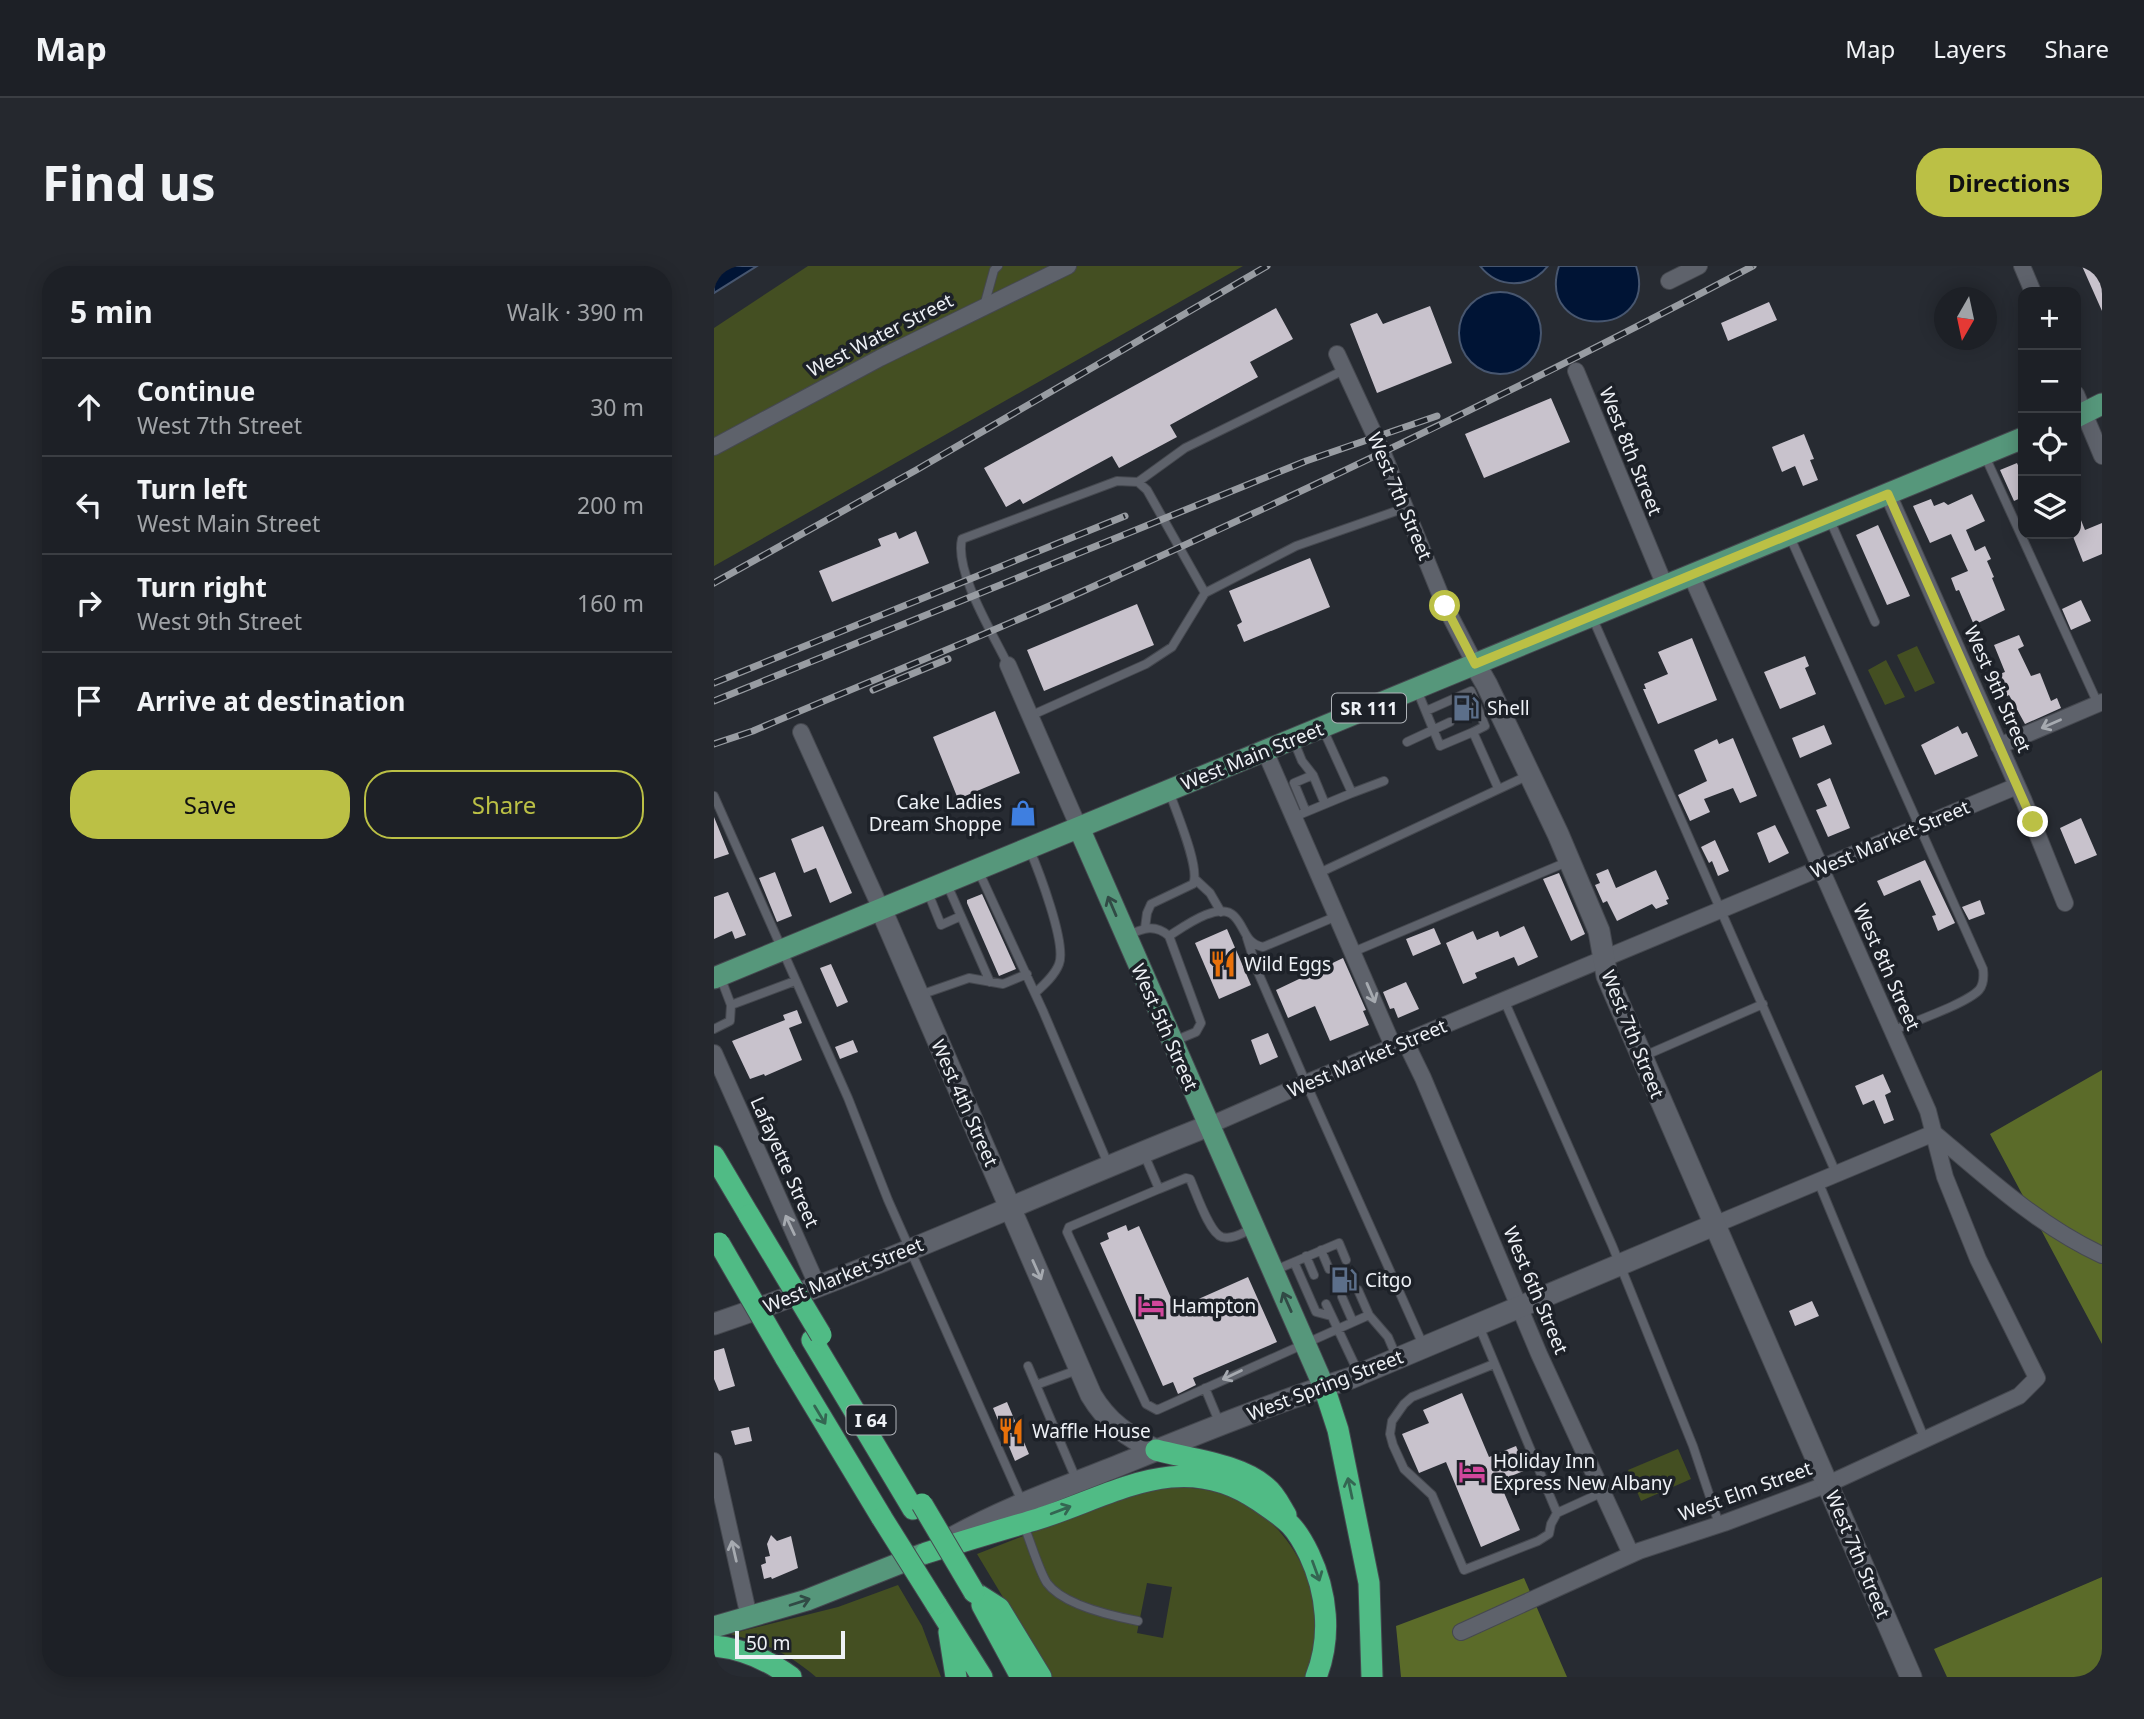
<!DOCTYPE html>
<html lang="en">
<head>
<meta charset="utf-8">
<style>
  :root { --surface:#1d2026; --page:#25282e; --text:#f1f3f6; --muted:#a0a3a7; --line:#3b3e43; --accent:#bbc045 }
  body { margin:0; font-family:"Noto Sans",sans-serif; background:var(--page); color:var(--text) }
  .controls { position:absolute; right:21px; top:21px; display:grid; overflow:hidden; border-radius:14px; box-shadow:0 4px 18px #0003 }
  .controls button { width:63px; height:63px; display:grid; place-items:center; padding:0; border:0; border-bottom:2px solid var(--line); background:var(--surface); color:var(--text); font:35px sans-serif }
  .compass { position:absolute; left:1220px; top:21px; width:63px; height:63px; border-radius:50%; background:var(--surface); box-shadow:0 4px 18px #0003; rotate:189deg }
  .scale { position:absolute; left:21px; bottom:18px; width:110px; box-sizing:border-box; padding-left:7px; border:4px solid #eef1f6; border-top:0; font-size:19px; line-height:24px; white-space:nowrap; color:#eef1f6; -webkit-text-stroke:5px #1d2128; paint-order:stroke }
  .stop { position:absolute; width:21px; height:21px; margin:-16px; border:5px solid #bbc045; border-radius:50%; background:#fff }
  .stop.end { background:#bbc045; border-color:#fff; box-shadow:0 2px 7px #0008 }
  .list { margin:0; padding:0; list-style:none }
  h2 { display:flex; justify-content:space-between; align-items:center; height:91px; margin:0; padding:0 28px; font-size:30px }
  h2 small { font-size:23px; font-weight:400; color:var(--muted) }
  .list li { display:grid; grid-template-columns:46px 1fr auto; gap:21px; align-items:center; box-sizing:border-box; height:98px; padding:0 28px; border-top:2px solid var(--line) }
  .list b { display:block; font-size:26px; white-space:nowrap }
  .list p { margin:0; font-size:23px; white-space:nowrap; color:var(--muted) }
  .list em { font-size:23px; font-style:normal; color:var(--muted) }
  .actions { display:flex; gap:14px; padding:21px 28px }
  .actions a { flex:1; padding:16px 0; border:2px solid var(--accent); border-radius:28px; text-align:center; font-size:24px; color:var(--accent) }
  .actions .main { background:var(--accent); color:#111 }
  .icon { flex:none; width:38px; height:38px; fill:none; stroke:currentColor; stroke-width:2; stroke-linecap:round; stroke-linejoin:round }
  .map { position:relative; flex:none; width:1388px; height:1411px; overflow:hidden; border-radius:28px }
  header { display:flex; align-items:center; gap:42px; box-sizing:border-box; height:98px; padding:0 35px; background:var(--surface); border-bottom:2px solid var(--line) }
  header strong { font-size:33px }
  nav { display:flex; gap:38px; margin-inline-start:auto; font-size:24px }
  .intro { display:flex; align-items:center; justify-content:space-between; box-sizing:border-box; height:168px; padding:0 42px }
  h1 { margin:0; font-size:49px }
  .button { padding:18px 32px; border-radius:28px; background:var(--accent); color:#111; font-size:24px; font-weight:700 }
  main { display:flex; gap:42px; padding:0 42px }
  aside { flex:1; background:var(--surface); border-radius:28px; box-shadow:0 4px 18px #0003 }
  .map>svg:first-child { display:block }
</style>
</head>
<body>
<header>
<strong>Map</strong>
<nav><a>Map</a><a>Layers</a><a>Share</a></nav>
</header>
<div class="intro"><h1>Find us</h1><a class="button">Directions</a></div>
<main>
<aside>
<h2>5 min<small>Walk · 390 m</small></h2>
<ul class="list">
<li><svg class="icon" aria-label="ahead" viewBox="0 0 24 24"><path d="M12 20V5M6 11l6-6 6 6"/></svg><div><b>Continue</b><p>West 7th Street</p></div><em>30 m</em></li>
<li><svg class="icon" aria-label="left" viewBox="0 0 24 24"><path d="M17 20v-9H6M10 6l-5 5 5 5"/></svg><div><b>Turn left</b><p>West Main Street</p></div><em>200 m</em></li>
<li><svg class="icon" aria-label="right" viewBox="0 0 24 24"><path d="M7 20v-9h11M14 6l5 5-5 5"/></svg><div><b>Turn right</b><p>West 9th Street</p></div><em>160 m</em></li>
<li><svg class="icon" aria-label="arrive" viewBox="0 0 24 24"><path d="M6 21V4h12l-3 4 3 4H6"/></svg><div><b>Arrive at destination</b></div></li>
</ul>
<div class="actions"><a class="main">Save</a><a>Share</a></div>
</aside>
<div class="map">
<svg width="1388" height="1411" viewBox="0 0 1388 1411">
  <rect width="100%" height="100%" fill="#272b32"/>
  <path fill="#444f22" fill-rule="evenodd" d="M94,0h435l-529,300v-238z
    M1203,380l18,37 -20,9 -18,-37z
    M1172,394l19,37 -20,8 -17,-35z
    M964,1183l13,30 -50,22 -13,-31z
    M452,1221c20,0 40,1 59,8 72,24 111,113 80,182h-254l-74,-123 136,-53zM433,1317l25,4 -9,51 -26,-5z
    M184,1319l24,41 19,51h-125c-28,-24 -51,-34 -86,-43l108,-27z"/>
  <path fill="#5b6b29" d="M1388,804v274l-112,-210z
    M1388,1311v100h-155l-13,-28z
    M810,1312l43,99h-166l-5,-51z"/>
  <path fill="#001435" stroke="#47566f" stroke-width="2" d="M0,0h43l-43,27z
    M766,0h68c-18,23 -50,23 -68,0z
    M845,0h77c24,74 -101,74 -77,0z
    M745 67a41 41 0 1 1 82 0a41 41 0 1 1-82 0Z"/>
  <path fill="#c8c2cc" d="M1368,0h20v45z
    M1055,36l8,18 -49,21 -7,-18z
    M716,40l22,57 -75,30 -27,-69 27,-11 6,11z
    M562,42l17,31 -43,23 8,15 -88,48 7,12 -58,31 -7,-12 -89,48 -3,-5 -14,8 -22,-39z
    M837,132l19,44 -86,36 -19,-44z
    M1090,168l10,25 -4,1 8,20 -15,6 -8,-20 -13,6 -10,-25z
    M1303,197l6,14v20l-9,4 -14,-31z
    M1258,228l13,27 -19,9 9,21 10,-5 6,13 -4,2 7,16 -2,1 13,32 -31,15 -15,-35 -3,1 -5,-13 17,-7 -17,-37 -21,9 -17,-37 18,-7 3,7 10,-4 4,3z
    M1362,242l9,22 17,-7v31l-19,8 -11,-28h4z
    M1164,259l32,71 -23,9 -31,-70z
    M202,265l13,32 -97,39 -13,-31 62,-25 -3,-7 18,-7 3,7z
    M596,292l20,49 -86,35 -7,-17 5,-3 -13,-31z
    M1367,334l10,21 -20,9 -9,-21z
    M423,338l17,41 -110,46 -17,-41z
    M1305,369l5,11 -6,3 13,27 9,-3 11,28 6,-3 4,10 -36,16 -16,-29 -2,1 -4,-11 -4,2 -5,-11 11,-4 -11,-27z
    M978,372l25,62 -59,24 -15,-35h3l-2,-5 24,-10 -10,-22z
    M1091,390l4,10 -4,2 11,26 -36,15 -16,-37z
    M281,445l25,62 -62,26 -25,-62z
    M1110,459l8,19 -32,14 -8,-20z
    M1244,460l4,8 5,-2 11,24 -43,19 -14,-30z
    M1019,472l24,58 -17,7 -7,-15 -29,11 6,13 -20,9 -12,-26 29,-14 -13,-31 23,-11 2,5z
    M1116,512l20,50 -22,9 -12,-27 11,-4 -10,-22z
    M0,551l15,37 -15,5z
    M1367,552l16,37 -22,9 -15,-36z
    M1061,559l14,28 -20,10 -12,-30z
    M109,560l29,67 -22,10 -14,-35 -12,5 -13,-34z
    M1001,574l14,31 -11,5 -6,-15 -3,2 -8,-16z
    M1211,594l30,63 -17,8 -6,-15 4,-1 -16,-35 -36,16 -7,-15z
    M894,603l8,19 40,-18 13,29 -3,1 2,4 -12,5 -4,-5 -35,17 -10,-20 -4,2 -8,-18 5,-2 -4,-9z
    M61,606l17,44 -15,6 -18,-44z
    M845,607l26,61 -14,7 -28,-62z
    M14,626l18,43 -11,4 -3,-8 -18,8v-42z
    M268,628l34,75 -17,7 -32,-73v-3z
    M1266,634l5,14 -16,6 -7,-13z
    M810,660l14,31 -20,9 -4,-9 -39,16 2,5 -14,6 -17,-41 27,-12 4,9 21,-9 2,6z
    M720,662l7,16 -28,12 -7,-17z
    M513,663l24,56 -32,14 -24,-56z
    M629,692l23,52 -3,1 6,14 -39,16 -15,-35 -27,12 -12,-28z
    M117,698l17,38 -11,5 -17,-39z
    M692,716l13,27 -21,9 -4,-10 -4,1 -7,-17z
    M83,744l5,13 -13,5 13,32 -37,16 -1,-2 -14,5 -18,-38 53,-21 -2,-5z
    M554,767l10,24 -18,8 -9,-25z
    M139,774l5,12 -18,7 -5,-12z
    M1169,808l8,18 -6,3 9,25 -10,4 -10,-24 -11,5 -8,-19z
    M412,959l2,6 11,-5 37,83 72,-32 29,65 -84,36 3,7 -18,9 -5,-12 -10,4 -63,-143 9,-4 -2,-6z
    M1098,1035l7,15 -24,10 -6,-15z
    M10,1082l11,38 -16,5 -5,-12v-28z
    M748,1127l27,64 27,-11 10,24 -27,11 21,49 -39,17 -35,-85 -27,11 -17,-39 27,-11 -6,-13z
    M293,1136l22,52 -14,7 -22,-53z
    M35,1161l3,14 -17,4 -4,-14z
    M57,1269l6,6 14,-5 7,32 -26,11 -1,-2 -7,2 -3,-14 5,-2 -1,-6 5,-1 -3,-12z"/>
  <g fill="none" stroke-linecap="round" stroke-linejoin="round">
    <g stroke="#45484f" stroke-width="10">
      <path id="lane" d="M270,40l10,-36 4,-4
        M1270,188l114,250
        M424,216l47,-34 159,-78
        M1115,252l46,104
        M1076,271l193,432c1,8 1,15 -4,21 -13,14 -67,32 -87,41
        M879,353l243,554
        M294,399c-15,-31 -54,-94 -46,-126l155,-58 21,1 9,8 58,103
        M703,424l23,56 33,-14 25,56
        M712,445l45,-20 14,35 -12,6
        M316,450l116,-52 26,-17 33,-54 91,-47 109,-38
        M579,473l9,22 11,14 -19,8 12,29
        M693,476l43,-20
        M599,509l12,29
        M638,527l32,-12
        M0,530l134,302 40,102 135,304
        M580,551l58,-24 -30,-66
        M315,582c9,21 38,96 30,116 -4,11 -15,21 -24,29
        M265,606l64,139 65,153
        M605,607l210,-98
        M482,614l14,13 11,19
        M232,616l44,100
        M213,624l14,35 20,-9
        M431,662l2,-15 4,-9 42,-20c8,-15 -18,-75 -24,-93
        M414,669c16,-7 27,-11 41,1l32,87 -5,9 -22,9
        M455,670c13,-8 50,-36 65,-20 12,12 10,27 29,31l74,-31
        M533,672l10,32 49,113 118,264
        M639,686l214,-90
        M206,729l49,-17 34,6 24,-10
        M790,734l108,245 81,201 26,78
        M17,739l64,-24
        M0,763l16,-8 1,-16 -11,-29
        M930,790l119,-52
        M430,888l15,35 27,-11 4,1c6,13 19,54 32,58 11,3 22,-5 31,-9
        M1104,915l107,259
        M445,923l-90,38 -2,5 79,172 11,6 212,-95 19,22 9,21
        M607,984l8,19
        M592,990l8,19
        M580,996l22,50 15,4
        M559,1005l66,-28 7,17
        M644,1024l11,25
        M628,1031l11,25
        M612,1038l33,70
        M765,1060l78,187 46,-21
        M780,1098l-82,33 -8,7 -12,17 -2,13 3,11 11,24 28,26 32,75 74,-29 11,-7 2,-10 6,-11
        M314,1100l48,113
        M322,1119l44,-16
        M491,1122l15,36
        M310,1260c6,14 15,45 23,57 16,22 65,33 91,38"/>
    </g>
    <g stroke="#45484f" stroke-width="18">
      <path id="street" d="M1308,0l11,26
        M955,15l30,-15
        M623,88l45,97 63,155 30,58
        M862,105l89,215
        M1362,128l26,62
        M0,181l166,-89 188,-92
        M1174,228l136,307 41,102
        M294,399l71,163
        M87,466l80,177
        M1285,480l103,-44
        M551,485l128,295
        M691,775l18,37 116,276 92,200
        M0,787l104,234
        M494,860l98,-43 711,-297
        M1000,959l220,-92c52,44 105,93 168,122
        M0,1195l35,156
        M747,1366l178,-81 85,-28 104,-39 191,-88 18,-18 -59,-119 -33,-82 -17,-66 -237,-536"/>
    </g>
    <g stroke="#45484f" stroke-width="23">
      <path id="secondary" d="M761,398l12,21 71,149 41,97 8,45 304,701
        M167,643l210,486c16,27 37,42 65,55
        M0,1058c169,-57 329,-133 494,-198
        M229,1277c53,-31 111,-52 167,-74 79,-32 159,-65 241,-91l363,-153"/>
    </g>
    <g stroke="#45484f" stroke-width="23">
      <path id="primary" d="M1362,151l26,-13
        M365,562l245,559
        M0,712l1309,-540
        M0,1361l93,-27 116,-46"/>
    </g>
    <g stroke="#45484f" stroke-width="23">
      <path id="highway" d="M0,890l35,59
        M98,1074l101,169
        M71,1091l97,161
        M610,1121l14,43 31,153 3,94
        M442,1184c33,9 86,14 111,38 8,6 14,19 19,27
        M212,1287c37,-12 75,-23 112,-34 76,-24 144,-72 221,-18 27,19 35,22 50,53 18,38 23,83 7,123
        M260,1326l25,16 42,69
        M222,1338l46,73
        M268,1339l39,72
        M235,1366l7,45
        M0,1380c29,3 53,13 77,31"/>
    </g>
    <use href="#lane" stroke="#5e626b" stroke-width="8"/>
    <use href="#street" stroke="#5e626b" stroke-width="16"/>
    <use href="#secondary" stroke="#5e626b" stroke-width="21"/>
    <use href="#primary" stroke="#56977b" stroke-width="21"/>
    <use href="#highway" stroke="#50bb85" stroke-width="21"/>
    <g stroke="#989ca2" stroke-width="7">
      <path id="rail" d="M0,317l204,-114 349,-203
        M0,417l411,-167
        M159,424l75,-31
        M0,435l592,-240 131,-45
        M0,478l39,-13c112,-48 226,-93 337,-143 223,-100 446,-207 663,-322"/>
    </g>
    <use href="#rail" stroke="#1d2128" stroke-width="4.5" stroke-dasharray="13" stroke-linecap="butt"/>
    <g stroke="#45484f" stroke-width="23" stroke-linecap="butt">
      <path id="highway-bridge" d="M35,949l72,120
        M5,977l66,114
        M208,1238l52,88
        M168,1252l54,86"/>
    </g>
    <use href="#highway-bridge" stroke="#50bb85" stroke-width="21"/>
  </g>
  <defs><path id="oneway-shaft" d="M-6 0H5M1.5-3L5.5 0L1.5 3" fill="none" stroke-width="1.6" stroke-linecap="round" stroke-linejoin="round" transform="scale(1.75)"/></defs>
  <g stroke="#a6aab0">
    <use href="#oneway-shaft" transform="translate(1337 458) rotate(156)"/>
    <use href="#oneway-shaft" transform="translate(657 727) rotate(67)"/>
    <use href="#oneway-shaft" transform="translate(76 959) rotate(-115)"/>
    <use href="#oneway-shaft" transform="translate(323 1004) rotate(66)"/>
    <use href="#oneway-shaft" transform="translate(518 1109) rotate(155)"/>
    <use href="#oneway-shaft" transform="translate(20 1285) rotate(-103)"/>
  </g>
  <g stroke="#314a45">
    <use href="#oneway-shaft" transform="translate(398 640) rotate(-113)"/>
    <use href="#oneway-shaft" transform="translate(573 1036) rotate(-114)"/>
    <use href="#oneway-shaft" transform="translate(86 1336) rotate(-18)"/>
  </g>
  <g stroke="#346652">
    <use href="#oneway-shaft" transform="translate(106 1149) rotate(59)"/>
    <use href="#oneway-shaft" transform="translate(636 1222) rotate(-102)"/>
    <use href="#oneway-shaft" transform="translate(347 1244) rotate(-21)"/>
    <use href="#oneway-shaft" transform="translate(602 1305) rotate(70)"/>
  </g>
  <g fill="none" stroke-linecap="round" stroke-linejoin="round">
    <path stroke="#bbc045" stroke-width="9" d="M731,340l30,58 413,-170 145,328"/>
  </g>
  <defs>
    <g id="fuel-bare" transform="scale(2.1)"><path d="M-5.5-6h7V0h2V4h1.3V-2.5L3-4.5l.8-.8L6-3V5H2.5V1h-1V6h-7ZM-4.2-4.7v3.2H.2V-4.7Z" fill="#5c6f8a" stroke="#1d2128" stroke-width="2.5" paint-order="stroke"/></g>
    <g id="shop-bare" transform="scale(2.1)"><path d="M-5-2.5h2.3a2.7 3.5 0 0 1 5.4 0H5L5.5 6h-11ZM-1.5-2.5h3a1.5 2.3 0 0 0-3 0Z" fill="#3f7fe0" stroke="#1d2128" stroke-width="2.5" paint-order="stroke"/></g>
    <g id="restaurant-bare" transform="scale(2.1)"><path d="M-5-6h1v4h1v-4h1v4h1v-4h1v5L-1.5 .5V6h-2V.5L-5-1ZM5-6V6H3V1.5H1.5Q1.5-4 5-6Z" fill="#e8710a" stroke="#1d2128" stroke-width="2.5" paint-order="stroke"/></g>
    <g id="hotel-bare" transform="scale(2.1)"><path d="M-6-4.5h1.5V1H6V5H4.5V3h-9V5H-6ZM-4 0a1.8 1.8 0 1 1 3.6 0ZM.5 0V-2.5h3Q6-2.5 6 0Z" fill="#d1479c" stroke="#1d2128" stroke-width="2.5" paint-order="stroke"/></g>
  </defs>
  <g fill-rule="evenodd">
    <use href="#fuel-bare" x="752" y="442"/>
    <use href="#shop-bare" x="309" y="547"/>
    <use href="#restaurant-bare" x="509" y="698"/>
    <use href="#fuel-bare" x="630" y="1014"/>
    <use href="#hotel-bare" x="437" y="1040"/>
    <use href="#restaurant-bare" x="297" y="1165"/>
    <use href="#hotel-bare" x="758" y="1206"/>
  </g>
  <g text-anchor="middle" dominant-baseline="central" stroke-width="7" stroke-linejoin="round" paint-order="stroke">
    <g fill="#1d2128" stroke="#afb3b8" stroke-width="2">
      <rect x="618" y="427.5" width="74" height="29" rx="5"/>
      <rect x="132.5" y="1139.5" width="49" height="29" rx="5"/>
    </g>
    <g font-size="18" font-weight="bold" fill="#eef1f6">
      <text x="655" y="442">SR 111</text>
      <text x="157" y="1154">I 64</text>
    </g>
    <g font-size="19" fill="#eef1f6" stroke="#1d2128">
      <text transform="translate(166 69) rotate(-27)">West Water Street</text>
      <text transform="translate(917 185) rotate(68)">West 8th Street</text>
      <text transform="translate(686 230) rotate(67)">West 7th Street</text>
      <text transform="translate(1284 423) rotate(66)">West 9th Street</text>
      <text transform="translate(538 490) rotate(-22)">West Main Street</text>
      <text transform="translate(1176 573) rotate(-23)">West Market Street</text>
      <text transform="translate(1173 701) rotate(66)">West 8th Street</text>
      <text transform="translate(451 761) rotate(66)">West 5th Street</text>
      <text transform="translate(919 768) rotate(68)">West 7th Street</text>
      <text transform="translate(653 792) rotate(-23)">West Market Street</text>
      <text transform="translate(251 837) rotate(66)">West 4th Street</text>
      <text transform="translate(71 896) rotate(66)">Lafayette Street</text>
      <text transform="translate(129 1009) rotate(-22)">West Market Street</text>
      <text transform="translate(822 1024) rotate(67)">West 6th Street</text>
      <text transform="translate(611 1119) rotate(-21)">West Spring Street</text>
      <text transform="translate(1031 1225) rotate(-20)">West Elm Street</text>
      <text transform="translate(1144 1288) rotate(67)">West 7th Street</text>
    </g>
    <g font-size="19" fill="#eef1f6" stroke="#1d2128" text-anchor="start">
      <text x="773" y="442">Shell</text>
      <text x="288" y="536" text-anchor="end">Cake Ladies<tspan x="288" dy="22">Dream Shoppe</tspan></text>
      <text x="530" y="698">Wild Eggs</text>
      <text x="651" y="1014">Citgo</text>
      <text x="458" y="1040">Hampton</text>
      <text x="318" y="1165">Waffle House</text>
      <text x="779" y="1195">Holiday Inn<tspan x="779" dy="22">Express New Albany</tspan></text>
    </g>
  </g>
</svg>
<div class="controls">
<button>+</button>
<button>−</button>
<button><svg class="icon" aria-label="locate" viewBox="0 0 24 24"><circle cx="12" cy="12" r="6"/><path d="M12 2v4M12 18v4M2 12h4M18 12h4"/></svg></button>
<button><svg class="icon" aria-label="layers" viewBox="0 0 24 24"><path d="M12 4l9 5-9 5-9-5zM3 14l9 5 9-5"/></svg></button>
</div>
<svg class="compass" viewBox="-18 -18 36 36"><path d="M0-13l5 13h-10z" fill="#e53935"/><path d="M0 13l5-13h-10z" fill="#a0a3a7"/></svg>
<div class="scale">50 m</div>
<div class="stop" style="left:731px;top:340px"></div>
<div class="stop end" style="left:1319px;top:556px"></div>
</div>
</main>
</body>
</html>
